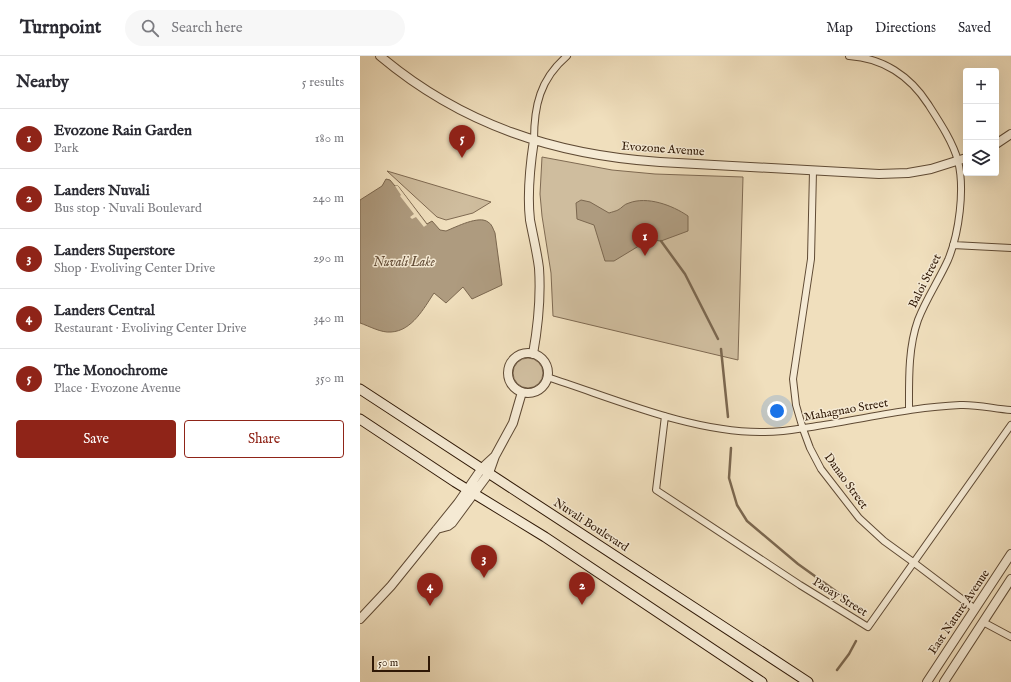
<!DOCTYPE html>
<html lang="en">
<head>
<meta charset="utf-8">
<style>
  :root { --surface:#fff; --page:#f7f7f7; --text:#2b2b33; --muted:#7c7c81; --line:#e1e1e2; --accent:#8f2418 }
  body { margin:0; font-family:"IM FELL English",serif; background:var(--page); color:var(--text) }
  .controls { position:absolute; right:12px; top:12px; display:grid; overflow:hidden; border-radius:4px; box-shadow:0 4px 16px #0002 }
  .controls button { width:36px; height:36px; display:grid; place-items:center; padding:0; border:0; border-bottom:1px solid var(--line); background:var(--surface); color:var(--text); font:20px sans-serif }
  .scale { position:absolute; left:12px; bottom:10px; width:58px; box-sizing:border-box; padding-left:4px; border:2px solid #2f1806; border-top:0; font-size:11px; line-height:14px; white-space:nowrap; color:#2f1806; -webkit-text-stroke:3px #f5ead4; paint-order:stroke }
  .you { position:absolute; left:417px; top:355px; width:14px; height:14px; margin:-10px; border:3px solid #fff; border-radius:50%; background:#1a73e8; box-shadow:0 0 0 6px #1a73e833 }
  .badge { display:grid; place-items:center; width:26px; height:26px; border-radius:50%; background:var(--accent); color:#fff; font-size:13px; font-weight:700 }
  .pin { position:absolute; translate:-50% -33px; filter:drop-shadow(0 1px 2px #0008) }
  .pin::after { content:''; position:absolute; top:21px; width:14px; height:12px; background:inherit; clip-path:polygon(0 0,100% 0,50% 100%) }
  .list { margin:0; padding:0; list-style:none }
  h2 { display:flex; justify-content:space-between; align-items:center; height:52px; margin:0; padding:0 16px; font-size:17px }
  h2 small { font-size:13px; font-weight:400; color:var(--muted) }
  .list li { display:grid; grid-template-columns:26px 1fr auto; gap:12px; align-items:center; box-sizing:border-box; height:60px; padding:0 16px; border-top:1px solid var(--line) }
  .list b { display:block; font-size:15px; white-space:nowrap }
  .list p { margin:0; font-size:13px; white-space:nowrap; color:var(--muted) }
  .list em { font-size:13px; font-style:normal; color:var(--muted) }
  .actions { display:flex; gap:8px; padding:12px 16px }
  .actions a { flex:1; padding:9px 0; border:1px solid var(--accent); border-radius:4px; text-align:center; font-size:14px; color:var(--accent) }
  .actions .main { background:var(--accent); color:#fff }
  .icon { flex:none; width:22px; height:22px; fill:none; stroke:currentColor; stroke-width:2; stroke-linecap:round; stroke-linejoin:round }
  .map { position:relative; flex:none; width:651px; height:626px; overflow:hidden }
  header { display:flex; align-items:center; gap:24px; box-sizing:border-box; height:56px; padding:0 20px; background:var(--surface); border-bottom:1px solid var(--line) }
  header strong { font-size:19px }
  nav { display:flex; gap:22px; margin-inline-start:auto; font-size:14px }
  .search { width:280px; height:36px; background:var(--page); display:flex; align-items:center; gap:10px; box-sizing:border-box; padding:0 14px; border-radius:22px; color:var(--muted); font-size:15px }
  main { display:flex }
  aside { flex:1; background:var(--surface) }
  .map>svg:first-child { display:block }
</style>
</head>
<body>
<header>
<strong>Turnpoint</strong>
<div class="search"><svg class="icon" aria-label="search" viewBox="0 0 24 24"><circle cx="10" cy="10" r="6"/><path d="M15 15l6 6"/></svg>Search here</div>
<nav><a>Map</a><a>Directions</a><a>Saved</a></nav>
</header>
<main>
<aside>
<h2>Nearby<small>5 results</small></h2>
<ul class="list">
<li><span class="badge">1</span><div><b>Evozone Rain Garden</b><p>Park</p></div><em>180 m</em></li>
<li><span class="badge">2</span><div><b>Landers Nuvali</b><p>Bus stop · Nuvali Boulevard</p></div><em>240 m</em></li>
<li><span class="badge">3</span><div><b>Landers Superstore</b><p>Shop · Evoliving Center Drive</p></div><em>290 m</em></li>
<li><span class="badge">4</span><div><b>Landers Central</b><p>Restaurant · Evoliving Center Drive</p></div><em>340 m</em></li>
<li><span class="badge">5</span><div><b>The Monochrome</b><p>Place · Evozone Avenue</p></div><em>350 m</em></li>
</ul>
<div class="actions"><a class="main">Save</a><a>Share</a></div>
</aside>
<div class="map">
<svg width="651" height="626" viewBox="0 0 651 626">
  <rect width="100%" height="100%" fill="#f0dfbd"/>
  <filter id="stains"><feTurbulence type="fractalNoise" baseFrequency=".005" numOctaves="4"/><feColorMatrix values="0 0 0 0 .2 0 0 0 0 .09 0 0 0 0 .02 0 0 0 .5 -.17"/></filter>
  <radialGradient id="worn" r=".72"><stop offset=".6" stop-color="#630" stop-opacity="0"/><stop offset="1" stop-color="#630" stop-opacity=".3"/></radialGradient>
  <path fill="#cfbd9e" stroke="#7f6a52" d="M182,101l70,13 43,4 88,3 -5,183 -185,-44 -2,-43 -9,-57 -2,-22z
    M27,115l104,31 -18,11 -27,7 -9,-3z
    M153 317a15 15 0 1 1 30 0a15 15 0 1 1-30 0Z"/>
  <path fill="#ae9b7f" stroke="#7b674f" d="M26,123l4,1 5,6h3l29,38 5,-3 8,9 6,1c10,-4 33,-16 42,-9 4,2 5,7 7,11l7,52 -30,14 -9,-12 -17,16 -12,-10c-10,15 -22,38 -43,39 -10,1 -22,-6 -31,-9v-123l22,-14z
    M221,144l9,2 19,11c3,-1 7,-2 9,-3 4,-2 6,-6 11,-7 18,-7 43,2 59,13v15l-27,10 -9,-1 -5,1 -33,20h-9l-11,-36 -17,-6 -1,-16z"/>
  <path fill="#f0dfbd" d="M35,130h3l2,3 27,36 -2,1 -1,1 -8,-10 -4,2 -2,-2 4,-3 -14,-18 1,-1z"/>
  <g fill="none" stroke-linecap="round" stroke-linejoin="round">
    <path stroke="#7b674f" stroke-width="2.5" d="M301,185l24,33 33,65
      M361,293l7,68
      M371,392l-2,30 8,27 10,16 51,43 60,43 4,6
      M477,614l12,-16 7,-13"/>
    <g stroke="#5f4a34" stroke-width="8">
      <path id="minor" d="M489,0c34,2 61,20 79,48 11,17 25,38 30,57 7,28 1,73 -10,99 -9,20 -22,39 -30,60 -10,28 -9,60 -9,90
        M174,84c0,-34 6,-61 33,-84
        M453,115l-2,88 -18,120 3,26 7,24 7,19 11,21 38,49 25,23 29,21 62,47
        M593,189l58,3
        M187,321c66,21 143,55 213,55 19,1 38,-3 57,-6 47,-7 95,-19 143,-21 16,-1 35,4 51,5
        M305,360l-9,74 144,95 68,42 143,-202
        M623,566l28,15"/>
    </g>
    <g stroke="#5f4a34" stroke-width="10">
      <path id="tertiary" d="M20,0c82,69 175,99 280,106l219,12 29,-1 23,-4 35,-11
        M636,88l15,-10
        M148 317a20 20 0 1 1 40 0a20 20 0 1 1-40 0Z
        M173,298c5,-28 8,-57 6,-86 -2,-16 -6,-32 -9,-48 -3,-26 0,-54 4,-80
        M77,473l11,-3 4,-3 37,-50 6,-17 18,-33 9,-31
        M0,563l31,-33 67,-83 24,-35 13,-12
        M567,626l84,-128
        M584,626l67,-103"/>
    </g>
    <g stroke="#2f1806" stroke-width="11">
      <path id="secondary" d="M0,333l448,293
        M0,363l95,63 90,55 217,145"/>
    </g>
    <use href="#minor" stroke="#f5ead4" stroke-width="6"/>
    <use href="#tertiary" stroke="#f5ead4" stroke-width="8"/>
    <use href="#secondary" stroke="#f5ead4" stroke-width="9"/>
  </g>
  <g text-anchor="middle" dominant-baseline="central" stroke-width="3" stroke-linejoin="round" paint-order="stroke">
    <g font-size="12" fill="#2f1806" stroke="#f5ead4">
      <text transform="translate(303 93) rotate(4)">Evozone Avenue</text>
      <text transform="translate(565 225) rotate(-64)">Baloi Street</text>
      <text transform="translate(486 354) rotate(-10)">Mahagnao Street</text>
      <text transform="translate(486 425) rotate(54)">Danao Street</text>
      <text transform="translate(231 469) rotate(33)">Nuvali Boulevard</text>
      <text transform="translate(480 541) rotate(32)">Paoay Street</text>
      <text transform="translate(599 556) rotate(-56)">East Nature Avenue</text>
    </g>
    <g font-size="13" font-style="italic" fill="#624c36" stroke="#f5ead4">
      <text x="44" y="206">Nuvali Lake</text>
    </g>
  </g>
  <rect width="100%" height="100%" filter="url(#stains)"/>
  <rect width="100%" height="100%" fill="url(#worn)"/>
</svg>
<div class="controls">
<button>+</button>
<button>−</button>
<button><svg class="icon" aria-label="layers" viewBox="0 0 24 24"><path d="M12 4l9 5-9 5-9-5zM3 14l9 5 9-5"/></svg></button>
</div>
<div class="scale">50 m</div>
<div class="you"></div>
<div class="pin badge" style="left:285px;top:200px">1</div>
<div class="pin badge" style="left:222px;top:549px">2</div>
<div class="pin badge" style="left:124px;top:522px">3</div>
<div class="pin badge" style="left:70px;top:550px">4</div>
<div class="pin badge" style="left:102px;top:102px">5</div>
</div>
</main>
</body>
</html>
